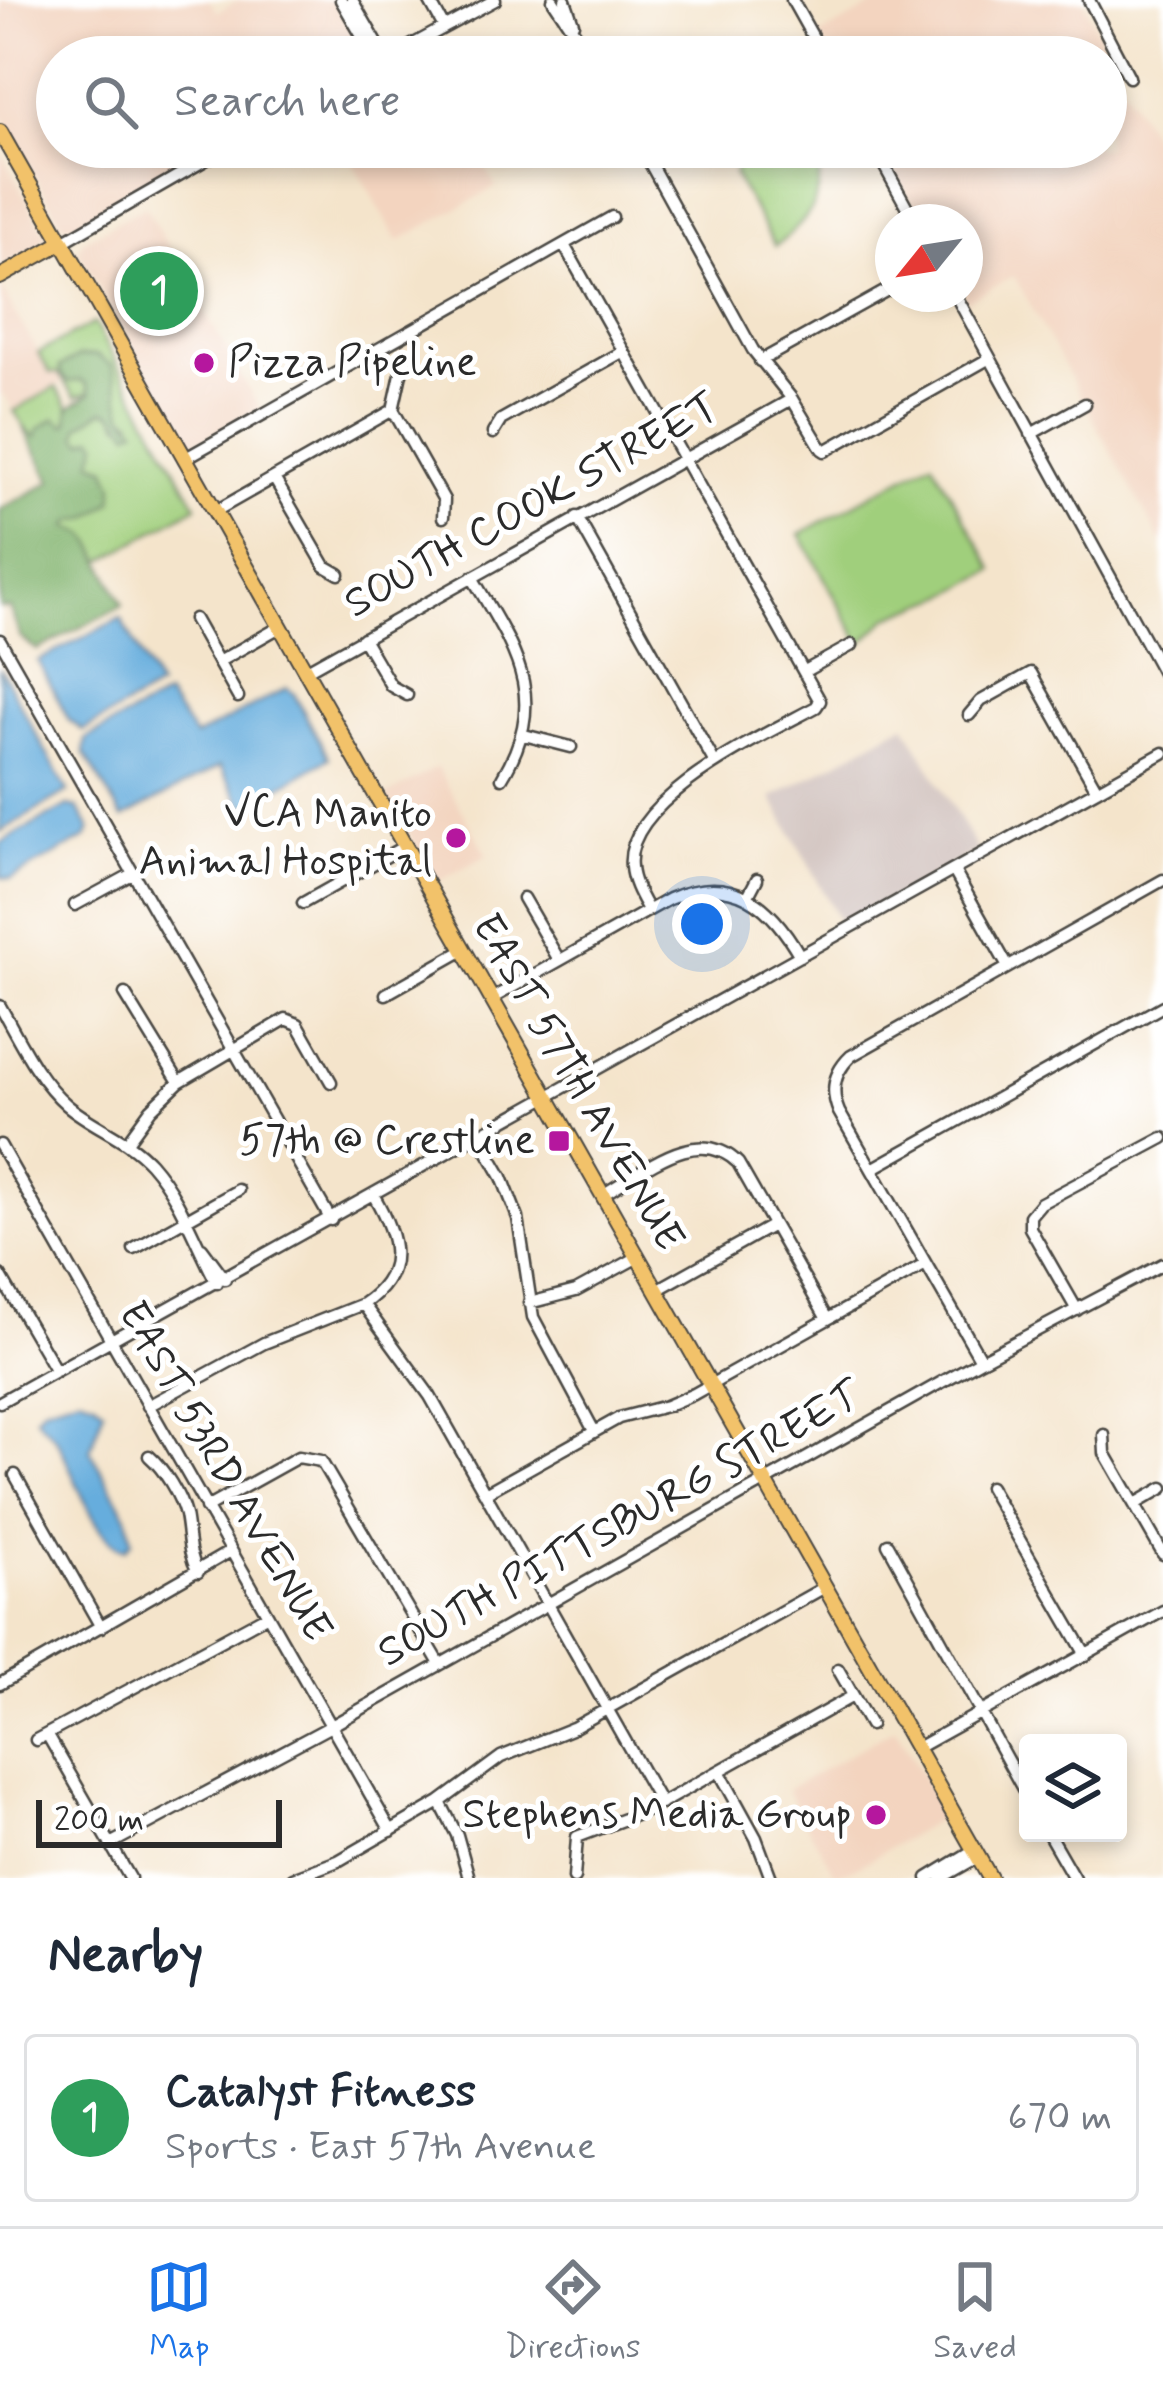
<!DOCTYPE html>
<html lang="en">
<head>
<meta charset="utf-8">
<style>
  :root { --surface:#fff; --page:#f6f6f7; --text:#1f2937; --muted:#747a83; --line:#e0e1e3; --accent:#1a73e8 }
  body { margin:0; font-family:Mynerve,sans-serif; background:var(--page); color:var(--text) }
  .controls { position:absolute; right:36px; bottom:36px; display:grid; overflow:hidden; border-radius:12px; box-shadow:0 6px 18px #0003 }
  .controls button { width:108px; height:108px; display:grid; place-items:center; padding:0; border:0; border-bottom:3px solid var(--line); background:var(--surface); color:var(--text); font:60px sans-serif }
  .compass { position:absolute; left:875px; top:204px; width:108px; height:108px; border-radius:50%; background:var(--surface); box-shadow:0 6px 18px #0003; rotate:240deg }
  .scale { position:absolute; left:36px; bottom:30px; width:246px; box-sizing:border-box; padding-left:12px; border:6px solid #2b2b2b; border-top:0; font-size:33px; line-height:42px; white-space:nowrap; color:#2b2b2b; -webkit-text-stroke:9px #fff; paint-order:stroke }
  .you { position:absolute; left:702px; top:924px; width:42px; height:42px; margin:-30px; border:9px solid #fff; border-radius:50%; background:#1a73e8; box-shadow:0 0 0 18px #1a73e833 }
  .badge { display:grid; place-items:center; width:78px; height:78px; border-radius:50%; background:var(--accent); color:#fff; font-size:39px; font-weight:700 }
  .pin { position:absolute; translate:-50% -50%; border:6px solid #fff; box-shadow:0 3px 12px #0006 }
  .list { margin:0; padding:0; list-style:none }
  h2 { display:flex; justify-content:space-between; align-items:center; height:156px; margin:0; padding:0 48px; font-size:51px }
  h2 small { font-size:39px; font-weight:400; color:var(--muted) }
  .list li { display:grid; grid-template-columns:78px 1fr auto; gap:36px; align-items:center; box-sizing:border-box; height:168px; margin:0 24px 24px; padding:0 24px; border:3px solid var(--line); border-radius:12px }
  .list b { display:block; font-size:45px; white-space:nowrap }
  .list p { margin:0; font-size:39px; white-space:nowrap; color:var(--muted) }
  .list em { font-size:39px; font-style:normal; color:var(--muted) }
  .icon { flex:none; width:66px; height:66px; fill:none; stroke:currentColor; stroke-width:2; stroke-linecap:round; stroke-linejoin:round }
  .map { position:relative; flex:none; width:1163px; height:1878px; overflow:hidden }
  .search { position:absolute; background:var(--surface); box-shadow:0 6px 18px #0003; left:36px; right:36px; top:36px; height:132px; display:flex; align-items:center; gap:30px; box-sizing:border-box; padding:0 42px; border-radius:66px; color:var(--muted); font-size:45px }
  .sheet { height:348px; background:var(--surface) }
  nav { display:flex; justify-content:space-around; align-items:center; box-sizing:border-box; height:168px; border-top:3px solid var(--line); background:var(--surface); font-size:33px; color:var(--muted) }
  nav a { display:grid; justify-items:center; gap:6px }
  nav .on { color:var(--accent) }
  .map>svg:first-child { display:block }
</style>
</head>
<body>
<div class="map">
<svg width="1163" height="1878" viewBox="0 0 1163 1878">
  <rect width="100%" height="100%" fill="#fff"/>
  <filter id="ink" filterUnits="userSpaceOnUse"><feTurbulence type="fractalNoise" baseFrequency=".00833" numOctaves="2"/><feDisplacementMap in="SourceGraphic" scale="24" xChannelSelector="R" yChannelSelector="G"/><feConvolveMatrix kernelMatrix="1 2 1 2 8 2 1 2 1" color-interpolation-filters="sRGB"/></filter>
  <filter id="wash" filterUnits="userSpaceOnUse"><feTurbulence type="fractalNoise" baseFrequency=".004" numOctaves="4" result="noise"/><feDisplacementMap in="SourceGraphic" scale="48" xChannelSelector="R" yChannelSelector="G"/><feGaussianBlur stdDeviation="2.7" result="paint"/><feColorMatrix in="noise" values="0 0 0 0 0 0 0 0 0 0 0 0 0 0 0 0 0 1.4 0 .05"/><feComposite in="paint" operator="in"/></filter>
  <g filter="url(#wash)">
    <rect width="100%" height="100%" fill="#f4e4cb"/>
    <path fill="#f3d4bf" d="M0,0h209l8,12 22,-12h94l33,57h-309v90h161l-148,80 -9,-5 -61,-108z
      M884,0h199l38,82 42,72v391l-149,-269 -48,25 -4,-7h3v-72h-43l-41,-75h225v-90h-275l-11,-21z
      M344,147h130l22,40 -98,54z
      M0,151l46,83 -5,11 -41,23z
      M145,206l115,203 -65,36 -10,-4 -107,-190 5,-10z
      M1,287l49,86h8l5,10 -49,28 -10,-17 -4,2z
      M437,767l50,88 -50,27 -51,-86z
      M895,1728l50,88 -89,51 -21,7 -48,-84z"/>
    <path fill="#cfc0bb" d="M905,724l73,127 -135,76 -71,-129z"/>
    <path fill="#a0cf7c" stroke="#667d54" stroke-width="3" d="M773,147h41c15,44 -3,74 -39,99l-41,-71 2,-8z
      M94,323l103,183 -95,55 -10,-20 -24,-14 4,-6 16,-3 25,-17 -6,-34 -15,-5 2,-24 -11,3 -5,-5 1,-10 25,-16 9,3 7,11 12,-4 -9,-6 -11,-48 -32,-10 -20,11 27,17 2,9 -14,4 -17,-24h-8l-12,-20z
      M56,387l13,21 -1,15 -36,14 -18,-26z
      M932,461l62,109 -44,24 -61,23 -28,27 -61,-110z"/>
    <path fill="#80b26c" stroke="#566e4c" stroke-width="3" d="M96,355l16,11 11,48 14,14 -7,4 -17,-19 -9,-3 -25,16 -1,10 5,5 11,-4 4,6 -6,19 14,5 8,18 -1,16 -25,17 -16,3 -4,6 18,7 6,7 31,64 -86,45 -17,-13 -10,-29h-10v-98l52,-29 -28,-52 13,8v-7l18,-12 9,7 4,-2 1,-15 21,-14 -3,-10 -7,-4 -11,2 -8,-7 -1,-8 20,-11z"/>
    <path fill="#66addd" stroke="#486c84" stroke-width="3" d="M121,618l37,70 -75,43 -14,-11 -31,-59z
      M0,668l68,124 -68,40z
      M287,688l7,6 35,64 -82,48 -4,-1 -23,-39 -97,52 -39,-65 2,-14 80,-43 29,41z
      M68,806l10,2 12,21 -4,9 -75,41 -10,-2 -1,-34z
      M79,1396l16,5 9,8 -14,41 37,66 5,25 -7,8c-28,-5 -53,-79 -65,-104 -5,-11 -17,-18 -24,-28l7,-10z"/>
  </g>
  <g filter="url(#ink)">
    <g fill="none" stroke-linecap="round" stroke-linejoin="round">
      <g stroke="#494743" stroke-width="15">
        <path id="minor" d="M341,0l33,57
          M352,0l33,57
          M429,0l15,27
          M553,0l38,57
          M565,0l8,23
          M792,0l32,57
          M1089,0l40,77
          M390,57l105,-57
          M641,147l112,203 39,49 30,50 3,2 165,-93
          M874,147l41,75
          M61,243l167,-96
          M564,245l256,456 -4,6c-49,27 -193,92 -185,160 1,15 10,30 17,43
          M955,294l208,379
          M760,361l133,-74
          M393,410l51,90 -1,17
          M493,433l8,-13 123,-69
          M1031,434l54,-30
          M184,459l428,-242
          M274,478l51,88 14,8
          M214,512l179,-102 10,-45
          M577,517l138,246
          M472,577c42,72 79,119 30,201
          M194,619l44,78
          M363,638l28,48 16,9
          M0,640l331,580
          M218,662l62,-35
          M305,671l487,-272
          M805,671l47,-26
          M969,715l12,-14 50,-28 66,117
          M524,735l47,12
          M954,871l54,96
          M748,896l9,-17
          M523,898l36,62
          M303,903l102,-57
          M75,905l59,-32
          M125,994l54,88
          M386,994l78,-44
          M491,999l178,-100c63,-27 101,4 131,57
          M0,1006c20,35 37,73 67,99 26,22 59,32 83,58 31,35 45,80 67,120
          M479,1137l23,40 16,41 15,99 61,114
          M127,1142l24,-33 28,-27 107,-63 12,5 33,58
          M0,1145l391,686
          M872,1169l291,-163
          M602,1195c40,-22 95,-73 136,-32l89,156
          M374,1196c23,40 35,77 -11,108l67,92 231,408
          M202,1248l23,31
          M134,1249l104,-59
          M0,1275l56,96
          M657,1290l116,-65
          M529,1303l47,-12 62,-34
          M1077,1310l-47,-82v-12l11,-13 122,-65
          M981,1360l-142,-248c-9,-21 -5,-40 12,-56l312,-176
          M0,1402l1163,-649
          M148,1406l116,-63 99,-39
          M1104,1435l1,18 58,101
          M149,1456c15,13 31,39 36,59 4,20 2,37 13,57
          M15,1475l86,152
          M989,1487l97,168
          M485,1493l134,-75 47,-12 28,-12 232,-130
          M1135,1504l28,-16
          M206,1508l92,-51 23,4 119,203
          M888,1544l140,254
          M838,1669l32,56
          M0,1684l231,-133
          M48,1736l82,142
          M36,1740l232,-125
          M917,1748l246,-137
          M719,1771l37,67 15,40
          M440,1802l17,33 12,43
          M1048,1833l26,45
          M110,1844l221,-118 650,-366 182,-96
          M293,1878l45,-17 102,-59 61,-45 72,-29 252,-141
          M574,1878l3,-41 74,-28 202,-113
          M928,1878l46,-28
          M941,1878l37,-21"/>
      </g>
      <g stroke="#494743" stroke-width="18">
        <path id="major" d="M0,132l990,1746
          M0,277l61,-34"/>
      </g>
      <use href="#minor" stroke="#fff" stroke-width="10"/>
      <use href="#major" stroke="#f2c26a" stroke-width="14"/>
    </g>
  </g>
  <g fill="#b5179e" stroke="#fff" stroke-width="4.5">
    <circle cx="204" cy="363" r="12"/>
    <circle cx="456" cy="838" r="12"/>
    <rect x="547" y="1129" width="24" height="24" rx="6"/>
    <circle cx="876" cy="1815" r="12"/>
  </g>
  <g text-anchor="middle" dominant-baseline="central" stroke-width="10" stroke-linejoin="round" paint-order="stroke">
    <g font-size="42" fill="#2b2b2b" stroke="#fff" text-anchor="end">
      <text x="228" y="363" text-anchor="start">Pizza Pipeline</text>
      <text x="432" y="814">VCA Manito<tspan x="432" dy="48">Animal Hospital</tspan></text>
      <text x="535" y="1141">57th @ Crestline</text>
      <text x="852" y="1815">Stephens Media Group</text>
    </g>
    <g font-size="42" fill="#2b2b2b" stroke="#fff">
      <text transform="translate(532 506) rotate(-29)">SOUTH COOK STREET</text>
      <text transform="translate(577 1083) rotate(60)">EAST 57TH AVENUE</text>
      <text transform="translate(224 1472) rotate(60)">EAST 53RD AVENUE</text>
      <text transform="translate(620 1525) rotate(-29)">SOUTH PITTSBURG STREET</text>
    </g>
  </g>
</svg>
<div class="controls">
<button><svg class="icon" aria-label="layers" viewBox="0 0 24 24"><path d="M12 4l9 5-9 5-9-5zM3 14l9 5 9-5"/></svg></button>
</div>
<svg class="compass" viewBox="-18 -18 36 36"><path d="M0-13l5 13h-10z" fill="#e53935"/><path d="M0 13l5-13h-10z" fill="#747a83"/></svg>
<div class="scale">200 m</div>
<div class="you"></div>
<div class="pin badge" style="left:159px;top:291px;background:#2e9e5b">1</div>
<div class="search"><svg class="icon" aria-label="search" viewBox="0 0 24 24"><circle cx="10" cy="10" r="6"/><path d="M15 15l6 6"/></svg>Search here</div>
</div>
<section class="sheet">
<h2>Nearby<small></small></h2>
<ul class="list">
<li><span class="badge" style="background:#2e9e5b">1</span><div><b>Catalyst Fitness</b><p>Sports · East 57th Avenue</p></div><em>670 m</em></li>
</ul>
</section>
<nav>
<a class="on"><svg class="icon" aria-label="map" viewBox="0 0 24 24"><path d="M3 6l6-2 6 2 6-2v14l-6 2-6-2-6 2zM9 4v14M15 6v14"/></svg>Map</a>
<a><svg class="icon" aria-label="directions" viewBox="0 0 24 24"><path d="M12 3l9 9-9 9-9-9zM9 14v-3h6M13 9l2 2-2 2"/></svg>Directions</a>
<a><svg class="icon" aria-label="saved" viewBox="0 0 24 24"><path d="M7 4h10v16l-5-4-5 4z"/></svg>Saved</a>
</nav>
</body>
</html>
